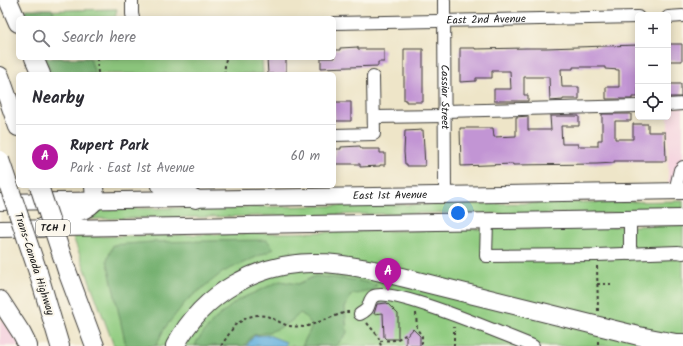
<!DOCTYPE html>
<html lang="en">
<head>
<meta charset="utf-8">
<style>
  :root { --surface:#fff; --page:#f7f7f7; --text:#2b2b33; --muted:#7c7c81; --line:#e1e1e2; --accent:#b5179e }
  body { margin:0; font-family:Kalam,sans-serif; background:var(--page); color:var(--text) }
  .controls { position:absolute; right:12px; top:12px; display:grid; overflow:hidden; border-radius:6px; box-shadow:0 2px 10px #0003 }
  .controls button { width:36px; height:36px; display:grid; place-items:center; padding:0; border:0; border-bottom:1px solid var(--line); background:var(--surface); color:var(--text); font:20px sans-serif }
  .you { position:absolute; left:458px; top:213px; width:14px; height:14px; margin:-10px; border:3px solid #fff; border-radius:50%; background:#1a73e8; box-shadow:0 0 0 6px #1a73e833 }
  .badge { display:grid; place-items:center; width:26px; height:26px; border-radius:50%; background:var(--accent); color:#fff; font-size:13px; font-weight:700 }
  .pin { position:absolute; translate:-50% -33px; filter:drop-shadow(0 1px 2px #0008) }
  .pin::after { content:''; position:absolute; top:21px; width:14px; height:12px; background:inherit; clip-path:polygon(0 0,100% 0,50% 100%) }
  .list { margin:0; padding:0; list-style:none }
  h2 { display:flex; justify-content:space-between; align-items:center; height:52px; margin:0; padding:0 16px; font-size:17px }
  h2 small { font-size:13px; font-weight:400; color:var(--muted) }
  .list li { display:grid; grid-template-columns:26px 1fr auto; gap:12px; align-items:center; box-sizing:border-box; height:64px; padding:0 16px; border-top:1px solid var(--line) }
  .list b { display:block; font-size:15px; white-space:nowrap }
  .list p { margin:0; font-size:13px; white-space:nowrap; color:var(--muted) }
  .list em { font-size:13px; font-style:normal; color:var(--muted) }
  .icon { flex:none; width:22px; height:22px; fill:none; stroke:currentColor; stroke-width:2; stroke-linecap:round; stroke-linejoin:round }
  .map { position:relative; flex:none; width:683px; height:346px; overflow:hidden }
  .search { position:absolute; background:var(--surface); box-shadow:0 2px 10px #0003; left:16px; top:16px; width:320px; height:44px; display:flex; align-items:center; gap:10px; box-sizing:border-box; padding:0 14px; border-radius:6px; color:var(--muted); font-size:15px }
  .panel { position:absolute; background:var(--surface); box-shadow:0 2px 10px #0003; left:16px; top:72px; width:320px; height:116px; border-radius:6px }
  .map>svg:first-child { display:block }
</style>
</head>
<body>
<div class="map">
<svg width="683" height="346" viewBox="0 0 683 346">
  <rect width="100%" height="100%" fill="#fbf7ec"/>
  <filter id="ink" filterUnits="userSpaceOnUse"><feTurbulence type="fractalNoise" baseFrequency=".025" numOctaves="2"/><feDisplacementMap in="SourceGraphic" scale="8" xChannelSelector="R" yChannelSelector="G"/><feConvolveMatrix kernelMatrix="1 2 1 2 8 2 1 2 1" color-interpolation-filters="sRGB"/></filter>
  <filter id="wash" filterUnits="userSpaceOnUse"><feTurbulence type="fractalNoise" baseFrequency=".012" numOctaves="4" result="noise"/><feDisplacementMap in="SourceGraphic" scale="16" xChannelSelector="R" yChannelSelector="G"/><feGaussianBlur stdDeviation="0.9" result="paint"/><feColorMatrix in="noise" values="0 0 0 0 0 0 0 0 0 0 0 0 0 0 0 0 0 1.4 0 .05"/><feComposite in="paint" operator="in"/></filter>
  <g filter="url(#wash)">
    <rect width="100%" height="100%" fill="#eee5c8"/>
    <path fill="#f4cfdd" d="M683,107v76h-15v-75z
      M0,318l20,26v2h-20z"/>
    <path fill="#91cc81" stroke="#56744e" d="M117,9l-2,9h-90l-3,-7z
      M42,58h220l1,16h-214z
      M683,201v12l-145,1 -100,-1 -347,6 9,-10z
      M683,225v121h-569l-41,-109z"/>
    <path fill="#74b06f" stroke="#486646" d="M25,9h27l4,9h-27z
      M45,58h45l5,16h-43z
      M267,240l7,9 -51,23 -36,28 -23,29 -8,17h-30l-19,-86 6,-15 39,-3z
      M315,276l40,4 22,5 -5,6 -21,4 -6,13 2,25 -11,13h-34l10,-20 -7,-10 -5,-3c-13,14 -29,20 -47,22l-9,11h-49l2,-5 17,-21 24,-20 42,-19 18,3z"/>
    <path fill="#63afdc" stroke="#40667c" d="M268,335l18,7 -1,4h-39l8,-10z"/>
    <g id="blocks">
      <path fill="#c295d4" d="M668,44h14v17h-14z
        M638,45v52h-6v2h-26v-12h13v-17l-14,-1v-2h-32v2h-12l1,18h17v12h-16v1l-13,1 -1,-24h-25v18h4v6h-34v-12h17l-1,-18h-18v7h-16v3l-16,1v-34h15v1l51,-1h20z
        M358,47v2h26v13h-6v4l-57,2v-10h13v-8h6v-2z
        M404,49h19v53h-17v-2h-2z
        M267,58h19v16h-18z
        M668,84h13v13h-12z
        M334,102h17v19h-16z
        M602,114h29v7h-16v18h18v-15h15v8h17l1,29h-52v2l-17,1 -84,1v-1l-52,2 -1,-38h33l1,9 22,-1v-19l12,-1v14h23l-1,-14h29v10h-18l1,18h16v2h20v-6h4z
        M423,130l2,36h-18v-2h-2l-1,-12 1,-21z
        M360,146l1,3h19v4h5v12h-5v1l-20,1v-3h-26l1,-15h6v-2z
        M387,303l11,11v25h-12l-2,-2 -1,-24 -9,1 3,-10z
        M413,329l7,7v10h-14v-9z"/>
    </g>
  </g>
  <g filter="url(#ink)">
    <use href="#blocks" fill-opacity="0" stroke="#3c3a36" stroke-width="1"/>
    <g fill="none" stroke-linecap="round" stroke-linejoin="round">
      <g stroke="#3c3a36" stroke-width="14">
        <g id="minor">
          <path d="M132,0v14l1,4"/>
          <path id="s1" d="M444,0l1,195"/>
          <path d="M668,17l15,-1"/>
          <path id="s2" d="M334,23l304,-6"/>
          <path d="M668,105l15,-1"/>
          <path d="M444,111l194,-5"/>
          <path d="M374,117l70,-1"/>
          <path d="M334,135l40,-1 -1,-57"/>
          <path d="M675,191l5,-21 3,-3"/>
          <path d="M487,220l-1,36 110,-1 82,-3 5,1"/>
          <path d="M630,220v34"/>
          <path d="M360,314c2,-1 5,-3 7,-5 3,-5 2,-10 7,-13 19,-10 135,41 159,50"/>
        </g>
      </g>
      <g stroke="#3c3a36" stroke-width="18">
        <g id="major">
          <path id="s3" d="M0,202l683,-11"/>
          <path d="M0,229l683,-11"/>
        </g>
      </g>
      <g stroke="#3c3a36" stroke-width="20">
        <path id="highway" d="M8,0l10,23
          M34,58l7,16
          M0,76l18,51
          M161,186l9,2 26,11
          M41,228c7,-4 13,-9 20,-11 14,-6 23,-4 34,-16l-1,-15
          M67,271l28,75
          M38,272l22,74
          M0,300l22,34 6,12
          M175,346c28,-53 84,-85 144,-83 18,0 36,4 54,7l266,66 37,7h7"/>
      </g>
      <path stroke="#3c3a36" stroke-width="2" stroke-dasharray="3 3" stroke-linecap="butt" d="M97,58l1,16
        M224,74l2,-16
        M597,266l1,45
        M597,284h14
        M416,313l1,16 5,7v10
        M367,323l11,13 3,10
        M380,341l16,-1 13,-7
        M598,341v5
        M221,346l14,-21 13,-8 9,-2 10,1 21,10 17,1 41,-15h3
        M454,346v-19"/>
      <use href="#minor" stroke="#fff" stroke-width="12"/>
      <use href="#major" stroke="#fff" stroke-width="16"/>
      <use href="#highway" stroke="#fff" stroke-width="18"/>
      <g stroke="#3c3a36" stroke-width="20" stroke-linecap="butt">
        <path id="highway-bridge" d="M0,160l38,112
          M39,186l28,85"/>
      </g>
      <use href="#highway-bridge" stroke="#fff" stroke-width="18"/>
    </g>
  </g>
  <g text-anchor="middle" dominant-baseline="central" stroke-width="4" stroke-linejoin="round" paint-order="stroke">
    <rect fill="#fbf7ec" stroke="#5f5e5a" stroke-width="1" x="36" y="220" width="34" height="16" rx="3"/>
    <g font-size="10" font-weight="bold" fill="#1c1c1c">
      <text x="53" y="228">TCH 1</text>
    </g>
    <g font-size="11" fill="#1c1c1c" stroke="#fbf7ec">
      <text stroke="none"><textPath href="#s2" startOffset="152">East 2nd Avenue</textPath></text>
      <text stroke="none"><textPath href="#s1" startOffset="97">Cassiar Street</textPath></text>
      <text stroke="none"><textPath href="#s3" startOffset="390">East 1st Avenue</textPath></text>
      <text transform="translate(34 264) rotate(72)">Trans-Canada Highway</text>
    </g>
  </g>
</svg>
<div class="controls">
<button>+</button>
<button>−</button>
<button><svg class="icon" aria-label="locate" viewBox="0 0 24 24"><circle cx="12" cy="12" r="6"/><path d="M12 2v4M12 18v4M2 12h4M18 12h4"/></svg></button>
</div>
<div class="you"></div>
<div class="pin badge" style="left:388px;top:291px">A</div>
<div class="search"><svg class="icon" aria-label="search" viewBox="0 0 24 24"><circle cx="10" cy="10" r="6"/><path d="M15 15l6 6"/></svg>Search here</div>
<section class="panel">
<h2>Nearby<small></small></h2>
<ul class="list">
<li><span class="badge">A</span><div><b>Rupert Park</b><p>Park · East 1st Avenue</p></div><em>60 m</em></li>
</ul>
</section>
</div>
</body>
</html>
